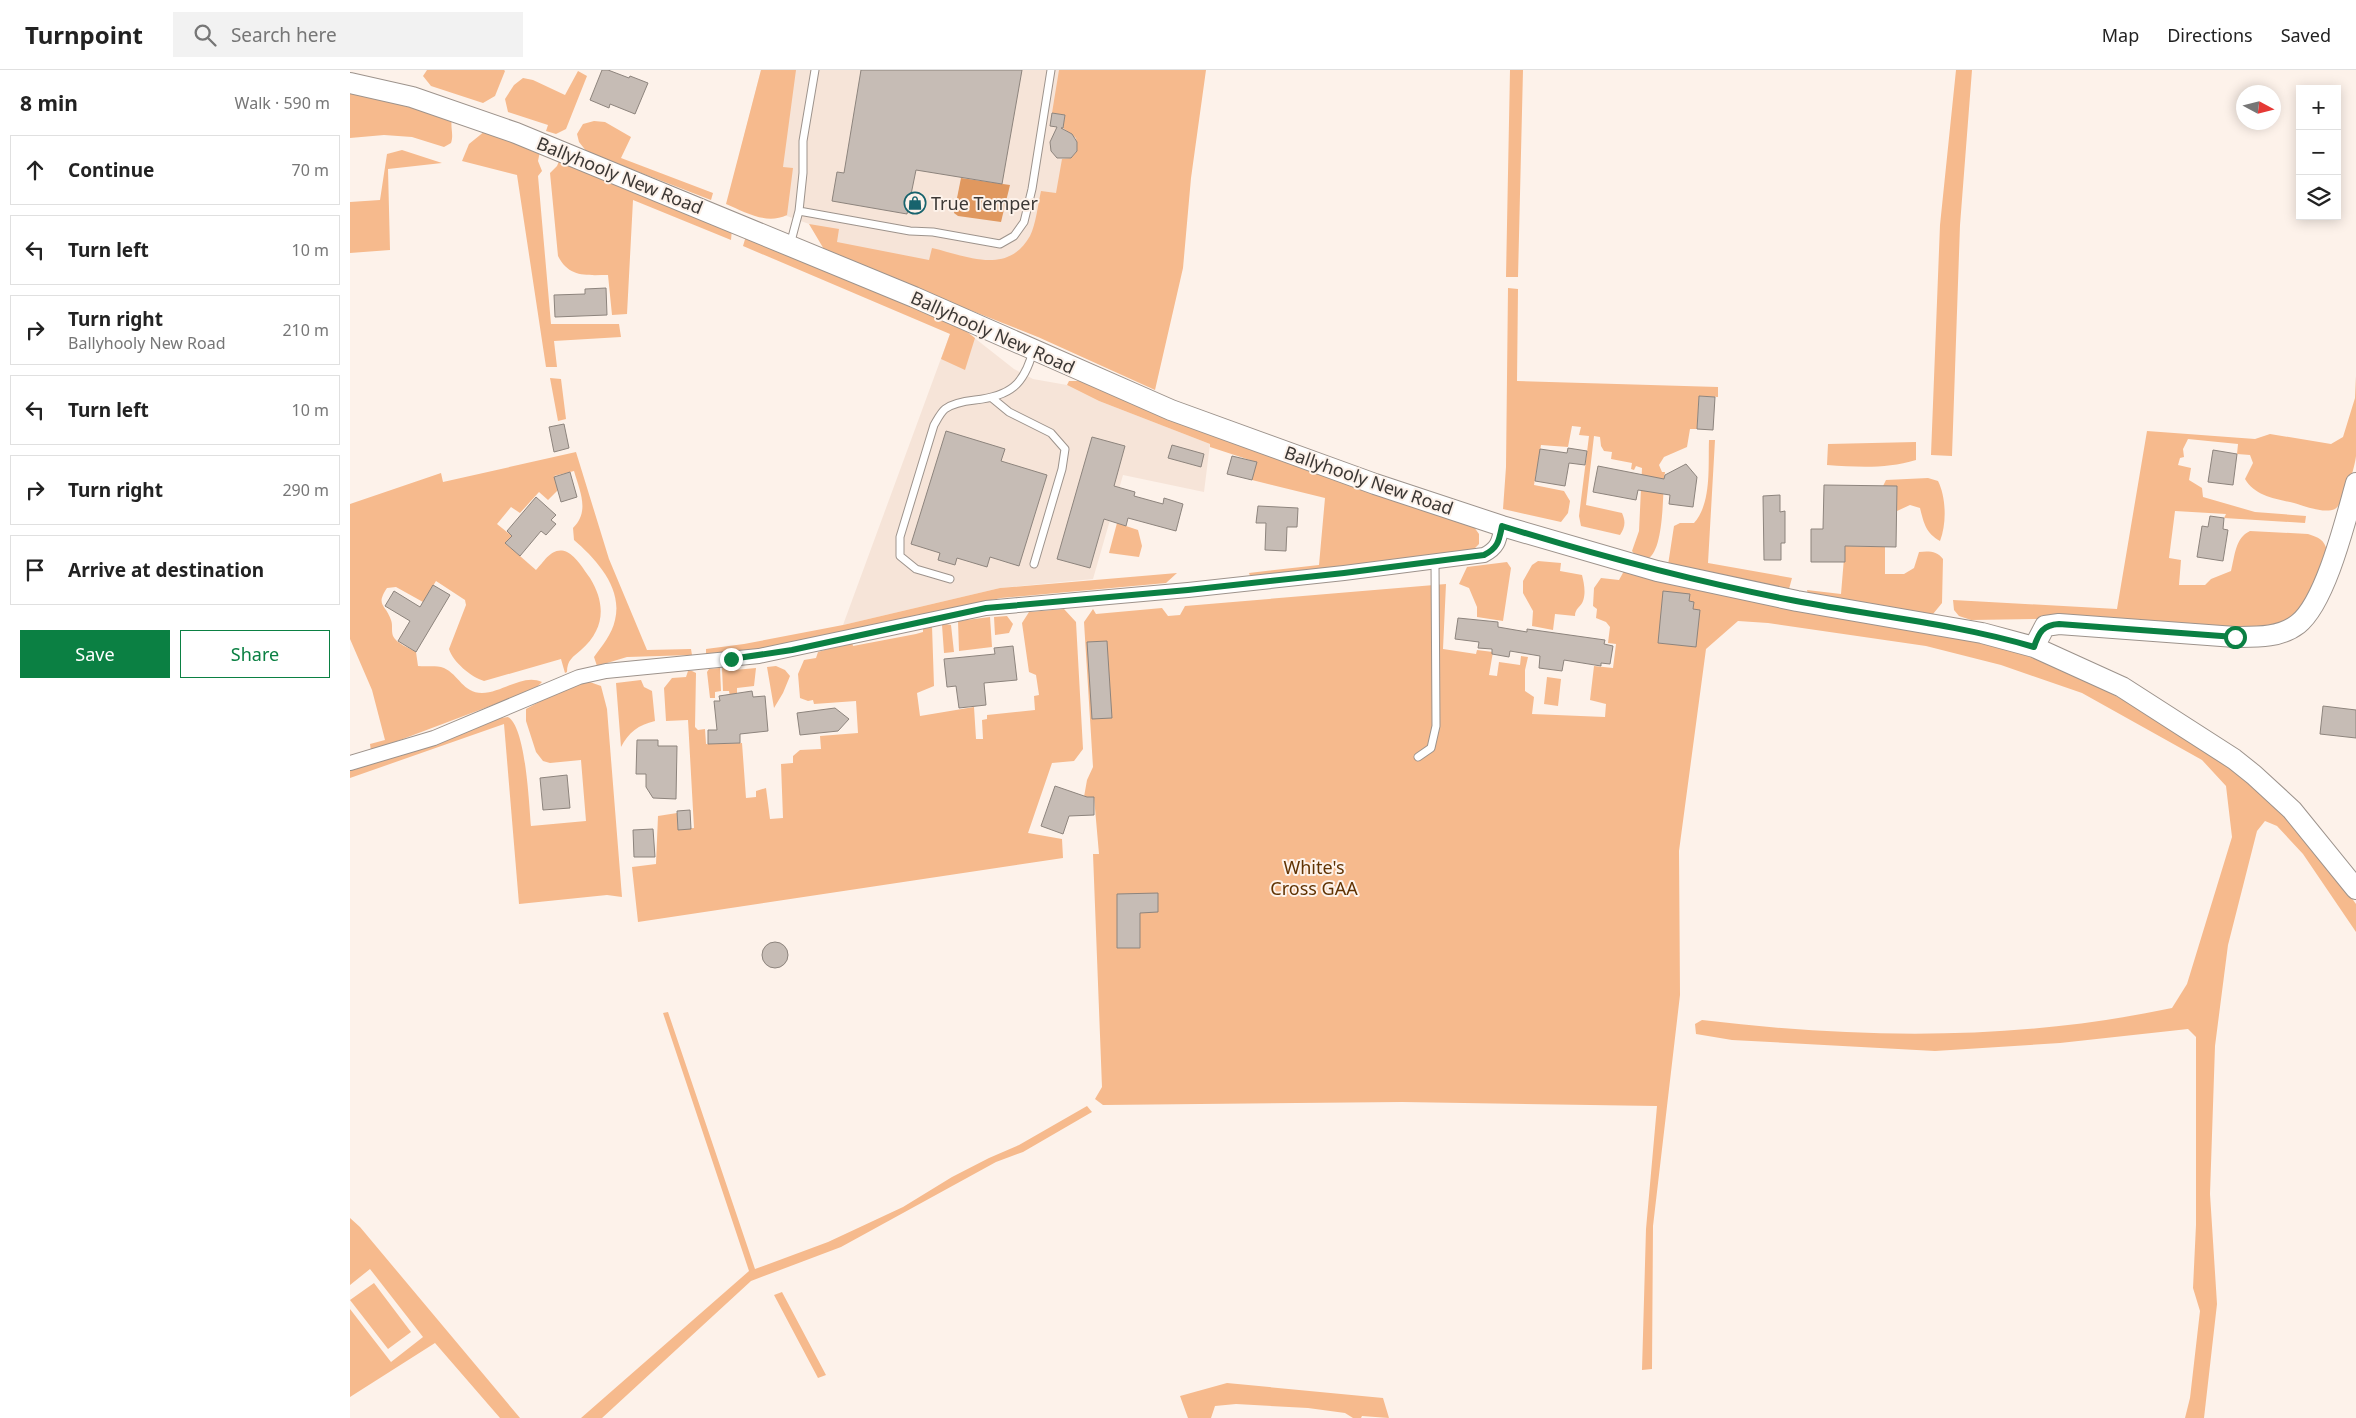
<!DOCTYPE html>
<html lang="en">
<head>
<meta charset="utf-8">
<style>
  :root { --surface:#fff; --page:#f2f2f2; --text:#222; --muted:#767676; --line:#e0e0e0; --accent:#0b8043 }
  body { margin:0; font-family:"Noto Sans",sans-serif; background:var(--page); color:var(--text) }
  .controls { position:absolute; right:15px; top:15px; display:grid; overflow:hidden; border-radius:0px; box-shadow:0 2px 12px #0003 }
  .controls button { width:45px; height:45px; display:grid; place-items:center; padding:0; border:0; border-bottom:1px solid var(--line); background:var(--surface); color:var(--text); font:25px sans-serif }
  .compass { position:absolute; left:1886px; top:15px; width:45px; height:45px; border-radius:50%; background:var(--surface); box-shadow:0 2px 12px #0003; rotate:97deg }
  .stop { position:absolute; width:15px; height:15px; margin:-11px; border:4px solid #0b8043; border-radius:50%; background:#fff }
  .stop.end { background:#0b8043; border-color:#fff; box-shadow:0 1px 5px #0008 }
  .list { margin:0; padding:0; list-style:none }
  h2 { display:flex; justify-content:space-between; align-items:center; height:65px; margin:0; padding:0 20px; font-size:21px }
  h2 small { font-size:16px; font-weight:400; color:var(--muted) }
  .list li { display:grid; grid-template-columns:32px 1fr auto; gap:15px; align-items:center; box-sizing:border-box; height:70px; margin:0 10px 10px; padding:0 10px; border:1px solid var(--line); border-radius:0px }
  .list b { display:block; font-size:19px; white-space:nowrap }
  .list p { margin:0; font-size:16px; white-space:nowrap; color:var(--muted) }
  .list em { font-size:16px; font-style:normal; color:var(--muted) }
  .actions { display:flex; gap:10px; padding:15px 20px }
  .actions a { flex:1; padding:11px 0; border:1px solid var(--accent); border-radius:0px; text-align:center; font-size:18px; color:var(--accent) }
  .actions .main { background:var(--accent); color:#fff }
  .icon { flex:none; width:28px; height:28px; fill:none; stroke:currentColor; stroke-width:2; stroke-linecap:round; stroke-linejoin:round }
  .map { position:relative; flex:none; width:2006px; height:1348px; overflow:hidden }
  header { display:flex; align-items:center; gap:30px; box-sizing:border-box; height:70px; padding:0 25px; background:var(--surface); border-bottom:1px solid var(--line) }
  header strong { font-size:24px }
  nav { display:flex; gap:28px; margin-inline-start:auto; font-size:18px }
  .search { width:350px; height:45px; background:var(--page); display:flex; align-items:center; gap:12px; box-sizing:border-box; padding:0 18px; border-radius:0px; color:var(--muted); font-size:19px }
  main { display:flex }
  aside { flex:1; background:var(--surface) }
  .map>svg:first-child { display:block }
</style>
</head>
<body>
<header>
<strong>Turnpoint</strong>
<div class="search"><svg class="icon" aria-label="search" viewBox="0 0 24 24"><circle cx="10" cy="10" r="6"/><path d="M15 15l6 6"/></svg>Search here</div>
<nav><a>Map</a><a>Directions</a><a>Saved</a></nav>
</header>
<main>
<aside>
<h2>8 min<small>Walk · 590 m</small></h2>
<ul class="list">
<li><svg class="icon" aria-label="ahead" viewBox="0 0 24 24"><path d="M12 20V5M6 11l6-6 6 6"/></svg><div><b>Continue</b></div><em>70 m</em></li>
<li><svg class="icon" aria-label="left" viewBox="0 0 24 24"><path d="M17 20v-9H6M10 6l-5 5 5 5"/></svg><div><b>Turn left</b></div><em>10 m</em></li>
<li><svg class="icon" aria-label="right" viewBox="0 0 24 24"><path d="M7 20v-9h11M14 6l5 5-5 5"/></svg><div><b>Turn right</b><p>Ballyhooly New Road</p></div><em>210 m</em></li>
<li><svg class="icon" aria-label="left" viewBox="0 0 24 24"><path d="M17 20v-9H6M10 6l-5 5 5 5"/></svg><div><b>Turn left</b></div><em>10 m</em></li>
<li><svg class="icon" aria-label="right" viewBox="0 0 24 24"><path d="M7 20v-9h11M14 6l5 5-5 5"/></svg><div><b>Turn right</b></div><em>290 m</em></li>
<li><svg class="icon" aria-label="arrive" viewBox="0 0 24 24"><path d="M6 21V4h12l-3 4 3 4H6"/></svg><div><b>Arrive at destination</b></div></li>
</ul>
<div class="actions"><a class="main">Save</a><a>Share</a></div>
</aside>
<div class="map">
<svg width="2006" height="1348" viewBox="0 0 2006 1348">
  <rect width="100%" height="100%" fill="#fdf2ea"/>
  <path fill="#f6e4d8" d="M411,0h338l-61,267 -198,-90 -31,-23 -80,-29z
    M608,255l56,44 19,10 34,6 32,16 111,43 -6,48 -81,-17 -30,104 -93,9 -157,37 107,-291z"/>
  <path fill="#f6ba8d" d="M77,0h77l1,1 -10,25 -12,7 -52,-17 -8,-10z
    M411,0h35l-13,97 10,1 -6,47c-21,10 -42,-3 -61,-11z
    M709,0h147l-15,108 -8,90 -28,122 -117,-53 -200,-79 -13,-7 -16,-27 30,5 -2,13 92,18 3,-12c35,8 75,28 98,-12 6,-12 8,-32 11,-45l15,2 6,-34 9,-1 6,-7 -1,-13 -13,-10 2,-13 -13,-2z
    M1160,0h13l-5,207h-12z
    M1606,0h16l-12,155 -8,231 -21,-1 9,-230z
    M228,1l9,5 -21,53 -10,5 -10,-3 2,-6 -40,-13 -3,-13 9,-14 9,-7 10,2 32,15z
    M0,22l102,26c-2,10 2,16 -1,25l-7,4 -32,-10 -28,-2 -34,3z
    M244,51l11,1 26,15 -10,21 92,35 -2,7 -124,-48 -8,-10 -2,-8 6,-10z
    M135,61l55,20 -2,10 4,10 -4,5 13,148h68l2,13 -67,4 3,26h-11l-29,-192 -55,-14 7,-17z
    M52,80l40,13 -54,6 2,81 -40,3v-51l30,-2 7,-46z
    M210,89l172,70 -1,11 -98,-40 -6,114 -15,1 -4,-40c-21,0 -39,3 -50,-19l-8,-83 7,-7z
    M396,166l212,89 17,13 -10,32 -24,-11 9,-25 -207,-88z
    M1158,218l10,1 -1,92 201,6v10l-19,-1 -2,33h-7l-3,18 -23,10 -5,8 3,7h3c-3,20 0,76 -17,87l-12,-3 -4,-5 7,-20 3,-63 -6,-2 -2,4 -3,-1 1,-6 -21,-4 1,-7 -8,-1 -3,-5 -1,-9 -6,-1 -8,69 36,8c4,9 3,14 -2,22l-39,-9 -2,-10 10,-80 -10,-1 2,-8 -9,-1 -4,21 -27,-2 -7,40 30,6 6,10 -2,12 -7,9 -58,-13 3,-42z
    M2006,306c0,26 0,55 0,80 -1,11 -12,48 -21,53 -11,5 -30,-3 -41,-6 -18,-4 -39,-7 -49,-24l8,-16 -3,-8 -13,-1 1,-10 -50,-5 -5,10 1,8 -4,1 -2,7 13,3 -2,12 13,8 1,9 52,15 51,4 -1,7 -81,-5 2,-4 -51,-3 -6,47 12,2 -2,25h26l6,-6 20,-8c4,-15 4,-33 19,-40l58,3c10,3 17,6 19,17l-21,51 -22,21 -35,7 -145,-12 -133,2 -12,-4 -5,-6 -1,-10 164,9 30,-178 108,8 15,-5 61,10 12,-7 12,-39z
    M200,308l11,1 5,40 -8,2z
    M719,311h14l391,146 5,7v10l-6,6 -65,9 -158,17 -1,-3 70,-8 6,-67 -73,-18 4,-18 -46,-15v-3l-111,-43 -32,-16z
    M1359,370h6l-7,123 84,15 -3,11 -83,-14 -38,-10 6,-39 6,-3h14c18,-20 14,-57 15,-83z
    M1566,372v18c-30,9 -58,7 -89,5l1,-21z
    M226,382l33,107 38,91 44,-1 1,6 -65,2 -30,9 -3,-9c8,-11 18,-23 21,-37 8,-32 -19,-61 -41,-80l-1,-12c17,-17 7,-36 1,-57l-20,5 4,14 -10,10 -9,-8 -19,21 -9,-6 -14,17 15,12 -7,7 31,27c9,-9 16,-24 31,-18 9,4 17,18 23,26 16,26 15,51 -9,72 -8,7 -14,10 -14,22l-2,1 -4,-14 -77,22c-13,-4 -31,-19 -35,-32l17,-44 -1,-5 -29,-19 -13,21 -27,-15 -9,1c-12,18 -1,16 4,32 2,5 0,11 2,16 3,7 16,12 23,16l2,14c9,1 18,-1 26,2 15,7 19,25 38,25 20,0 41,-20 60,-11l-7,7 -164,62 -1,-7 15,-4 -13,-50 -22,-51v-135l91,-31 2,9z
    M1578,408l10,3c8,16 9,42 2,60 -14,-8 -16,-17 -20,-33l-10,-3 -13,6v-25h-14l3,-6z
    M767,453l21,7 4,16 -3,11 -30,-4z
    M1495,476l40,1v27h19l10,-6 5,-16c10,-1 18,-1 24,7l-1,44 -9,11 -125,-19 -1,-5 34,4z
    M1188,491l23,2 -1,8 22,4c2,8 4,18 1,26 -2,6 -8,7 -8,15l-20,-2 -2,16 -21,-4 1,-15 -10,-18v-12l9,-16z
    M1157,492l4,6 -8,53 -26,-4v-10l-8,-19 -10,-4 8,-17z
    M1274,501l375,74 81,31 52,29 58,35 55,39 42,40 37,41 32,44v28l-53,-78 -26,-28 -12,-5 -8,10 -29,114 -13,101 -5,148 7,110 -13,114h-19l5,-20 10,-87 -7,-23 3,-63v-188l-8,-8 -128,14 -125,8 -203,-11 -36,-6 -1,-10 7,-4c157,19 315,21 470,-12l15,-24 45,-147 -6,-51 -24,-26 -120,-67 -81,-28 -75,-19 -158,-23 -30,-2 -32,28 -27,202 1,144 -27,231 -1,143 -10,1 4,-141 11,-123 -255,-4 -299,3 -8,-6 7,-12 -9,-233h6l-5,-57h-10l3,-17 6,-13 -9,-145 9,-13 3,5 66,-6 6,8 12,-1 5,-9 261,-22 -3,65 33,5 1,-4 16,2 -4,23 8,1 2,-14 21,3 1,-9 7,1 -3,13v21l9,6 -2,17 73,3 1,-13 -16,-4 4,-34 19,2 3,-24 -8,-1 2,-16 -4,-5 -10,-4 1,-9 -4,-3 1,-18 7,-10 18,2z
    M827,503l-11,10 -165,15 -256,54 -39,4v-7l38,-5 99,-19 157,-37z
    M714,539l12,13 7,127 -9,12 -22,2 -24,70 34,6 1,19 -425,64 -6,-55 24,-3 2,-48 19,-3 1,16 16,-1 -6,-108 -22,1 -2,-33 8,-10 14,-1 2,-6h4l4,2 -1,54 3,3 7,-1 1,15 36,-1 4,55 10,-1v-6l10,-3 4,31 13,-1 -2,-54 12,-1v-7l7,-6 21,-1 -1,-13 38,-3 -2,-32 -42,3 -1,-4 -5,1 -8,-3 -2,-24 6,-14 12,-2 2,-6 34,-10 1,4 63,-12 7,-2v-4l9,-2 2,60 -17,7 3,23 54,-9 2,32h7l-1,-19 5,-1v-4l48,-5 -1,-14 5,-1 -3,-20 -7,-3 -7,-49 7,-11z
    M657,546l6,8 -4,9 -14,2 -1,-18z
    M640,547l2,30 -33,4 -1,-30z
    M596,554l5,1 3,27 -10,1 -2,-28z
    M385,596v4l21,-2 -2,18 -17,2v9h-7l-1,-6h-6l-1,-23z
    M426,596l9,4 5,6 -7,17 -9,15 -7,-41z
    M370,598l1,23 -6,1v6h-5l-3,-26 2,-3z
    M1197,607l14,2 -3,27 -14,-2z
    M291,610l3,7 8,4 3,30c-17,4 -26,11 -34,26l-5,-64z
    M237,611l14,5 6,23 15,188 -15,-2 -88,9 -15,-180 -154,54v-8l54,-17 97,-35 7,-1c18,10 21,88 23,109l55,-5 -5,-61 -31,3 -7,-2 -7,-9 -10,-31v-12l35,-19z
    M318,942l87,257 73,-27 75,-35 49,-30 37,-19 30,-13 68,-39 5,6 -69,40 -27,10 -155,85 -90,34 -149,137h-21l168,-147 -86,-258z
    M0,1148l10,9 160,191h-20l-65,-75 -85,54v-88l41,53 32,-25 -53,-68 -20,16z
    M24,1213l37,49 -23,17 -38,-49z
    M432,1222l44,83 -8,3 -44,-83z
    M877,1313l156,15 6,20 -27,-2 -1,2h-8l-8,-5 -37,-5 -72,-4 -21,2 -4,12h-23l-8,-22z"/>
  <path fill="#e0985f" d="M611,108l49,7 -9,37 -43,-6 -4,-3z"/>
  <path fill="#c6bcb5" stroke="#8d847d" d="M252,0h6l21,8 1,-2 18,7 -13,31 -25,-10 -1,4 -19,-8z
    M511,0h161l-20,114 -86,-14 -9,44 -75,-13 5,-29 7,1z
    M702,43l13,2 -2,13h-2l11,6 5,8v9l-6,7h-14l-6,-7 -1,-9 7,-15 -7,-1z
    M256,218l1,27 -52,2 -1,-22 31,-1v-5z
    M1349,326l16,1 -2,33 -16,-1z
    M214,354l5,24 -15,4 -5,-25z
    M596,361l59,18 -4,12 46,14 -28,91 -29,-9 -3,10 -30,-9 -2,7 -17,-5 2,-7 -29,-9z
    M742,367l33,9 -11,40 21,6 -1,4 29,8 1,-6 19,6 -7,27 -48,-13 -2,8 -22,-7 -14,49 -33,-9z
    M822,375l32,9 -3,13 -33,-9z
    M1218,378l19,3 -2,14 -16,-2 -4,23 -30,-5 5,-32 27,4z
    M1863,380l24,4 -4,31 -25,-3z
    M882,386l25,6 -5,18 -25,-6z
    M1336,394l11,13 -4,30 -24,-3 1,-9 -32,-5 -2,10 -43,-8 5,-26 66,13 1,-4z
    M220,402l7,25 -16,5 -7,-25z
    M1474,415l73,1 -1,61 -51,-1v16h-34v-33h12z
    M1430,425v17l5,-1v32h-4v17h-17l-1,-64z
    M186,427l20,18 -5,5 5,4 -10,11 -5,-4 -21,25 -15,-13 7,-7 -5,-5z
    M908,436l40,2 -1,19h-10l-1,24 -21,-1 1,-27h-10z
    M1860,446l14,2 -1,11 5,1 -5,31 -26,-4 5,-31 6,1z
    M83,515l17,10 -34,57 -18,-11 12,-20 -25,-15 9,-15 26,16z
    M1313,521l27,3 -1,7 5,1 -1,7 7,1 -4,37 -38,-4z
    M1108,548l40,4v5l29,5v-3l78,11 -1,4 9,2 -3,18 -9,-1v3l-37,-6 -2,11 -23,-3 1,-12 -30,-5 -1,6 -17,-3v-5l-14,-1 1,-6 -24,-3z
    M757,571l5,77 -20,1 -5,-77z
    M663,576l4,34 -33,3 2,22 -27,3 -3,-22 -9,1 -3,-28 51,-5 -1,-6z
    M402,621l1,6 12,-1 3,35 -28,3v9l-32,1v-14h9l-3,-29h6l-1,-5z
    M1973,636l33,4v28l-36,-4z
    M485,638l14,11 -11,12 -38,4 -3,-22z
    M287,670h21v6h19l-1,53 -23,-1 -7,-11v-13h-10z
    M217,705l3,33 -27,2 -3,-32z
    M705,716l32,11h7v18l-25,1 -6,18 -22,-8z
    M340,740l1,19 -13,1 -1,-19z
    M303,759l2,28h-21l-1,-27z
    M808,823v19l-18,1v35h-23v-54z
    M412 885a13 13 0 1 1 26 0a13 13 0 1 1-26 0Z"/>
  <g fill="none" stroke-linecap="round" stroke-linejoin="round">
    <g stroke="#9d938c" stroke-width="9">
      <path id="lane" d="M449,141l111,20 23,1 67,12 14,-8 10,-14 8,-33 19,-119
        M440,175l9,-34 4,-38v-32l12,-71
        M642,328l17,14 42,21 14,16 -3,20 -28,95
        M600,509l-34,-10 -16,-13v-19l34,-112c3,-5 7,-13 11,-16 8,-6 21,-8 30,-9 35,-4 49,-15 58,-49
        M1068,687l13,-9 5,-22 -1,-164"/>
    </g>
    <g stroke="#9d938c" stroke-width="16">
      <path id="street" d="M0,693l84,-25 126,-53 19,-8 27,-6 153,-15 227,-48 202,-18 156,-17 140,-18c14,-7 15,-14 18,-29"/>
    </g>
    <g stroke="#9d938c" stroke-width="22">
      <path id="secondary" d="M0,13l62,14 104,36 398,164 257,113 204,74 127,42 155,45 140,30 185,32 52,14 88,40 112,72 20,16 38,35 64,79
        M1684,577l11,-21 14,-2 176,13c21,0 45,1 63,-13 28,-22 48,-106 58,-141"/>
    </g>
    <use href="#lane" stroke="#fff" stroke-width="7"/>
    <use href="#street" stroke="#fff" stroke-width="14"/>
    <use href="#secondary" stroke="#fff" stroke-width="20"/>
  </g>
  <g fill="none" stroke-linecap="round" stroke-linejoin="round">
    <path stroke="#0b8043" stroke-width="6" d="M381,589l61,-9 194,-42 202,-18 156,-17 140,-18c14,-7 15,-14 18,-29 97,30 194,56 294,75 79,15 160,23 238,46 5,-15 9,-22 25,-23l176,13"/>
  </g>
  <defs>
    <g id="shop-ring" transform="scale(1.125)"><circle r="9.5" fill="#fdf2ea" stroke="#17636d" stroke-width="1.5"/><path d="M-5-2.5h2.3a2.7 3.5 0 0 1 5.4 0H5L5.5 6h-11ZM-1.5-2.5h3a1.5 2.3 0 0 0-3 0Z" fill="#17636d"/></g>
  </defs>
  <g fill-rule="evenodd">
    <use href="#shop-ring" x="565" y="133"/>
  </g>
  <g text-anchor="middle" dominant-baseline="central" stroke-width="4" stroke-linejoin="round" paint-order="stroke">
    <g font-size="18" fill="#3c3835" stroke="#fdf2ea">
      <text transform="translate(270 105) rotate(22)">Ballyhooly New Road</text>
      <text transform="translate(643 262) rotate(24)">Ballyhooly New Road</text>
      <text transform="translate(1019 410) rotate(19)">Ballyhooly New Road</text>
    </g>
    <g font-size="18" fill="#3c3835" stroke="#fdf2ea" text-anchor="start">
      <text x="581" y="133">True Temper</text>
    </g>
    <g font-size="18" fill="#603202" stroke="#fdf2ea">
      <text x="964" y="797">White's<tspan x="964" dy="21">Cross GAA</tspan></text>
    </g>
  </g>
</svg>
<div class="controls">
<button>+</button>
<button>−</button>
<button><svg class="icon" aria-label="layers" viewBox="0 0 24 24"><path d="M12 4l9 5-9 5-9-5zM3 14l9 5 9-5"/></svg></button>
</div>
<svg class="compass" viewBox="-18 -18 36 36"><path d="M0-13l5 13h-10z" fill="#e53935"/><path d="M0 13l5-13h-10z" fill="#767676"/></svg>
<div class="stop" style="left:1885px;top:567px"></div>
<div class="stop end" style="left:381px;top:589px"></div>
</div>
</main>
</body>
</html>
